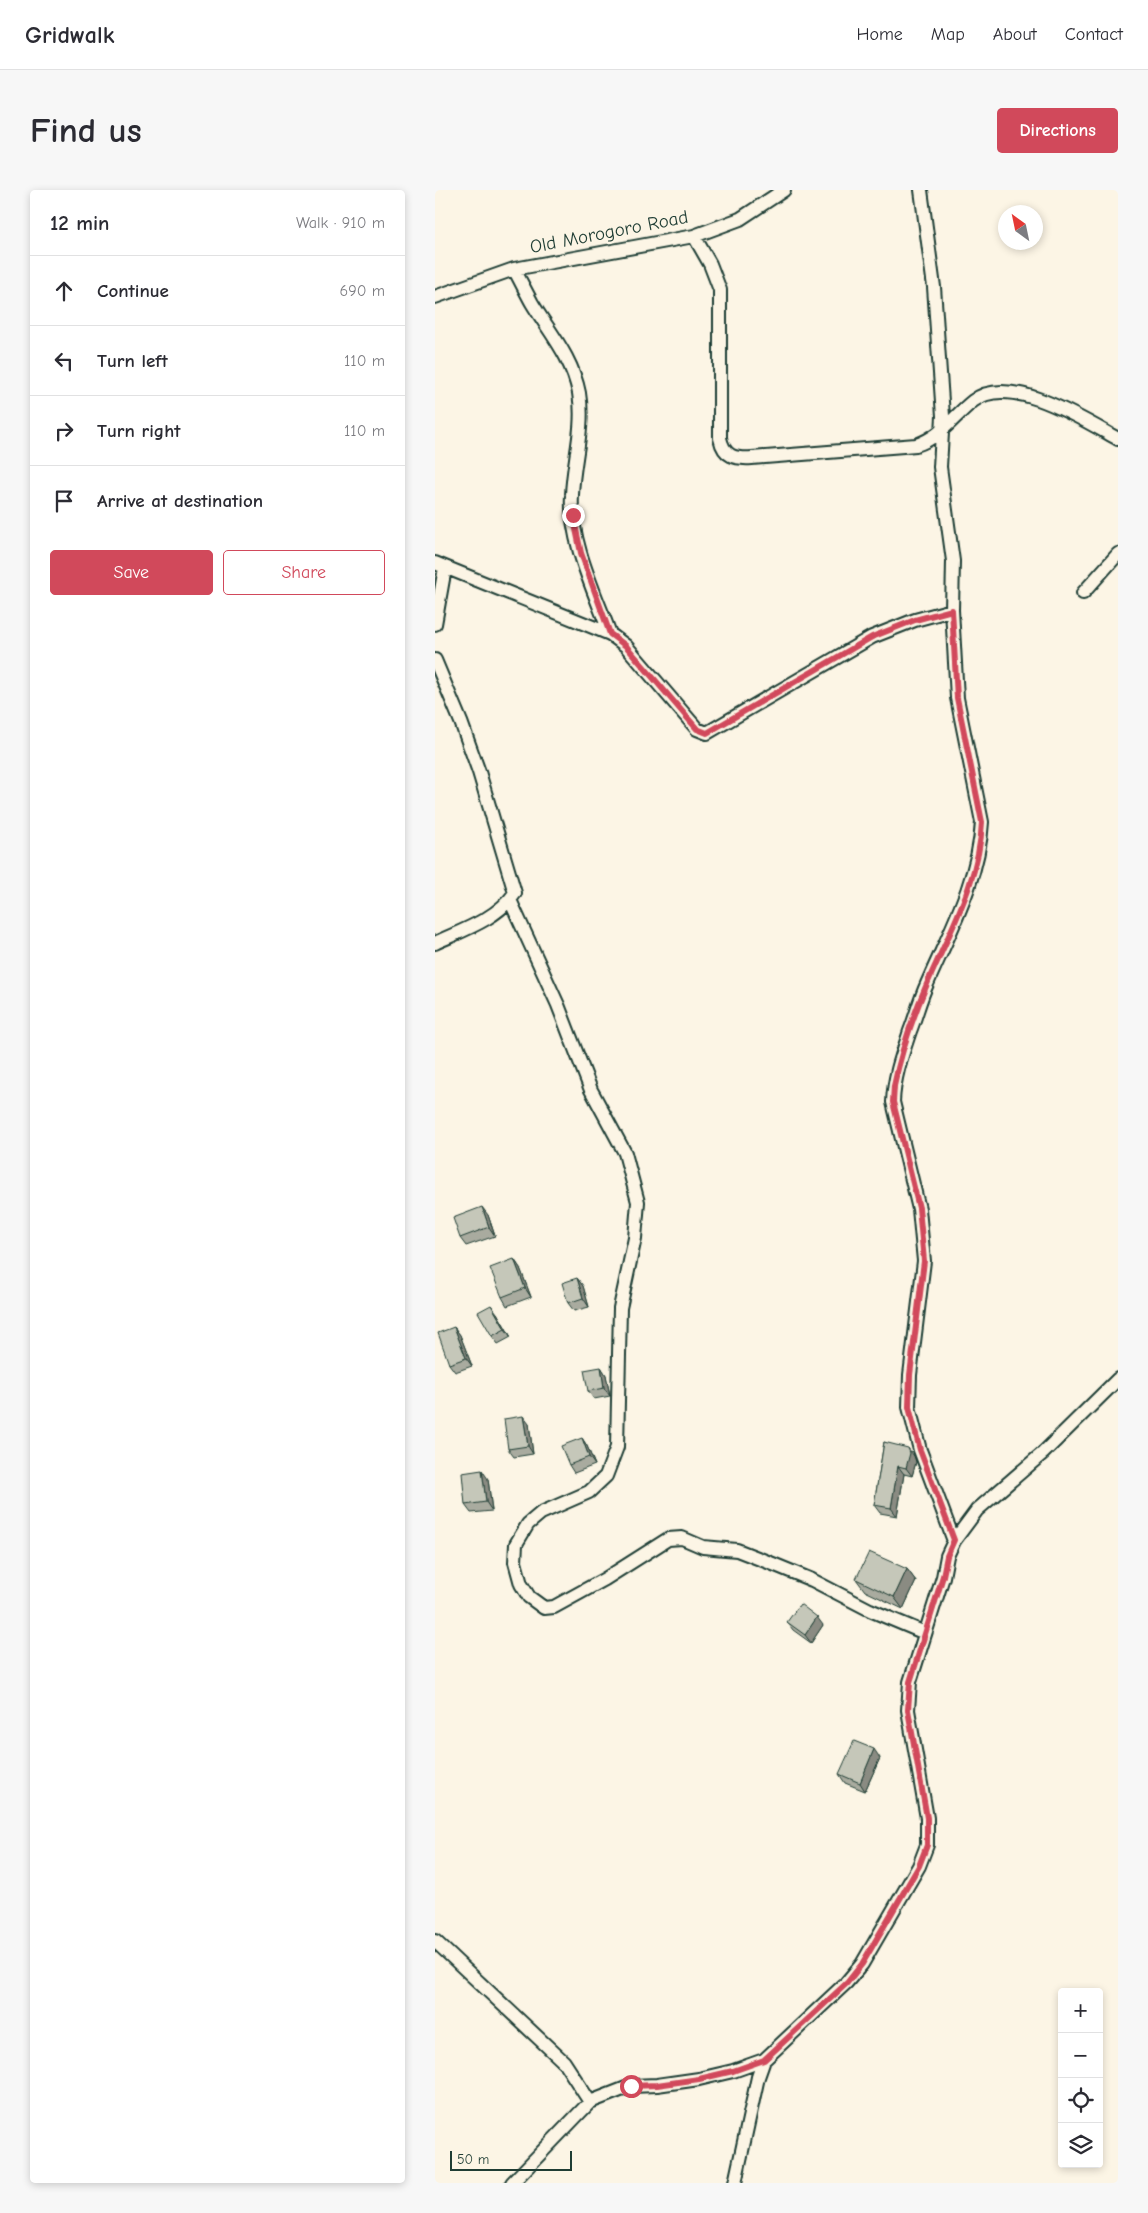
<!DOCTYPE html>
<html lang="en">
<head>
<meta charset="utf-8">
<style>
  :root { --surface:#fff; --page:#f7f7f7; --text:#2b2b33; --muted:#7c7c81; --line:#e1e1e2; --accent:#d1495b }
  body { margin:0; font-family:"Comic Neue",sans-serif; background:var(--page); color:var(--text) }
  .controls { position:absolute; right:15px; bottom:15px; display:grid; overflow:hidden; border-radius:5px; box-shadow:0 2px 8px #0003 }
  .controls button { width:45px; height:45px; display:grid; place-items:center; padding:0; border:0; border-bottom:1px solid var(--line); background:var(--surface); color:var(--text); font:25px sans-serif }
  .compass { position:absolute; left:563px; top:15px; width:45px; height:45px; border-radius:50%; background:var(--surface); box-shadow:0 2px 8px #0003; rotate:327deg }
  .scale { position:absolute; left:15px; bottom:12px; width:122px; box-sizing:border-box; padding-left:5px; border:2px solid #1f3d34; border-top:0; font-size:14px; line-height:18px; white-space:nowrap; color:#1f3d34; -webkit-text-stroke:4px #fcf5e5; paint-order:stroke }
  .stop { position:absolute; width:15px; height:15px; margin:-11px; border:4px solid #d1495b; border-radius:50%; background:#fff }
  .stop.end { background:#d1495b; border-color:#fff; box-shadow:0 1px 5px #0008 }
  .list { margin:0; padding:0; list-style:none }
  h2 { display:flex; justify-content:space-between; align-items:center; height:65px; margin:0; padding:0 20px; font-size:21px }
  h2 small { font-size:16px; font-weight:400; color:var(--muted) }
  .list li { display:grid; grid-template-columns:32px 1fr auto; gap:15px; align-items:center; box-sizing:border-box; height:70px; padding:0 20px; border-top:1px solid var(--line) }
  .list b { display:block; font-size:19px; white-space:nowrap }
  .list em { font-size:16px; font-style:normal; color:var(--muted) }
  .actions { display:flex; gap:10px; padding:15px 20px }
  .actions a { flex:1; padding:11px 0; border:1px solid var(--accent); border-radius:5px; text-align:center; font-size:18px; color:var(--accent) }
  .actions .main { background:var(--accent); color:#fff }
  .icon { flex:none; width:28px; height:28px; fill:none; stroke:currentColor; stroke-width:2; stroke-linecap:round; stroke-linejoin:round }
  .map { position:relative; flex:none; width:683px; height:1993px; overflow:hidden; border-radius:5px }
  header { display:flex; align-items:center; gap:30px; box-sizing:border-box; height:70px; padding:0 25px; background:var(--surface); border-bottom:1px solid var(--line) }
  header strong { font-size:24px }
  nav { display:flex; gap:28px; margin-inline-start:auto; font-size:18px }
  .intro { display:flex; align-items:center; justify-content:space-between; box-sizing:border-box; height:120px; padding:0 30px }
  h1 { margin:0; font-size:35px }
  .button { padding:12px 22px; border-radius:5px; background:var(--accent); color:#fff; font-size:18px; font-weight:700 }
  main { display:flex; gap:30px; padding:0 30px }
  aside { flex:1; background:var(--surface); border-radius:5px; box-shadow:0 2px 8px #0003 }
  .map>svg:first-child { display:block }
</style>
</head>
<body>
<header>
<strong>Gridwalk</strong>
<nav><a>Home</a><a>Map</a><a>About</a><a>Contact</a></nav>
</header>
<div class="intro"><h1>Find us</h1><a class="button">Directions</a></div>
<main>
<aside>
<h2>12 min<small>Walk · 910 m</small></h2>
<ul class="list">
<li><svg class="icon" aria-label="ahead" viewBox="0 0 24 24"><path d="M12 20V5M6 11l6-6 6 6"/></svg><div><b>Continue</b></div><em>690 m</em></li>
<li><svg class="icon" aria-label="left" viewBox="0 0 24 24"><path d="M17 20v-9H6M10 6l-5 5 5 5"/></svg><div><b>Turn left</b></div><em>110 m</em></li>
<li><svg class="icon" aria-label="right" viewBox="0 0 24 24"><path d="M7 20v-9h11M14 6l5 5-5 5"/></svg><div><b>Turn right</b></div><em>110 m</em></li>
<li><svg class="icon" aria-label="arrive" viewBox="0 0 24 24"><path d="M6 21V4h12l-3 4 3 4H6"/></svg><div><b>Arrive at destination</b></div></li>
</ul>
<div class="actions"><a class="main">Save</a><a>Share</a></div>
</aside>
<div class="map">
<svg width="683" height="1993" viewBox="0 0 683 1993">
  <rect width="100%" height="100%" fill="#fcf5e5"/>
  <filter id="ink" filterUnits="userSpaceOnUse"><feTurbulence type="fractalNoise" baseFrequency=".02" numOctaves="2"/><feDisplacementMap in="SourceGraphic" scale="10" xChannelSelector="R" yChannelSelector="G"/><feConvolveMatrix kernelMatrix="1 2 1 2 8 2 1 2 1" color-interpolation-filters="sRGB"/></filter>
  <g filter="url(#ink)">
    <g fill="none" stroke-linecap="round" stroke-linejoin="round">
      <g stroke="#1f3d34" stroke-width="16">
        <path id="street" d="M486,0l13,97 9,129 -3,51 13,94 -1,49 5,88 25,124c-3,57 -33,111 -55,162 -7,15 -11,32 -17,47 -8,24 -16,46 -17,71l26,107 5,52 -14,114 -1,32 11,43 34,91
          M259,46l16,28 10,26v148c4,19 15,21 32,20l164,-13c25,-8 37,-28 57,-44 36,-29 111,19 145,38
          M79,79c6,11 12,23 18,34 18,30 40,54 47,90 6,35 -6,68 -7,102 -3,45 23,98 38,139
          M0,107l79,-28 180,-33 46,-17 44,-29
          M0,373l175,71 16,12 71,83 10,4 165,-96 43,-17 37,-10
          M648,403l35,-39
          M0,434l10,-56
          M0,470l26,62 18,50 36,121c-18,26 -52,37 -80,50
          M75,710l48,105 33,85 34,63 13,49 -3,36 -15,70 -3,139 -11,29 -17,16 -48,21 -13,11 -12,20 -1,18 6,22 8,13 15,11 10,-1 51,-28 63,-40 14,-1 21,9 34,3 36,14 39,16 58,30 55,23
          M0,1751l129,121 26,40
          M77,1993l78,-81 41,-16 26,-1 42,-6 34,-8 31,-11
          M300,1993l23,-106 6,-17 82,-77 16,-19 57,-98 8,-21v-27l-19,-108 2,-28 33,-105 4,-21 7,-15 23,-31 66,-57 75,-74"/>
      </g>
      <use href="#street" stroke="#fcf5e5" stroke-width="12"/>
    </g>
    <path fill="#a9ab9f" stroke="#1f3d34" d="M53,1025l7,21 -29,10 -6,-8z
      M79,1069l6,9 11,29 -24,9 -5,-9z
      M142,1088l6,8 6,21 -15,4 -6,-8z
      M62,1123l14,24 -13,7 -6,-8z
      M19,1137l6,8 12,31 -17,6 -6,-8z
      M166,1177l5,8 4,21 -16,3 -6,-8z
      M94,1234l4,30 -19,3 -6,-8z
      M147,1248l5,8 8,19 -21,8 -5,-8z
      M449,1252l30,14 2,6 -4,14 -8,-2 -7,42 -17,-3 -6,-8z
      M53,1289l4,32 -21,2 -6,-8z
      M472,1379l9,12 -13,28 -38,-18 -9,-12z
      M352,1432l36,3 -12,18 -18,-13z
      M445,1568l-15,33 -20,-8 -6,-9z"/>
    <path fill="#8a8b82" stroke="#1f3d34" d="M47,1017l6,8 7,21 -6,-9z
      M79,1069l6,9 11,29 -6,-9z
      M142,1088l6,8 6,21 -6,-9z
      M56,1115l6,8 14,24 -6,-8z
      M19,1137l6,8 12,31 -6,-8z
      M166,1177l5,8 4,21 -6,-8z
      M88,1226l6,8 4,30 -5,-8z
      M147,1248l5,8 8,19 -6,-8z
      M473,1258l6,8 2,6 -4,14 -6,-8z
      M463,1276l6,8 -7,42 -6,-8z
      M47,1280l6,9 4,32 -6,-9z
      M472,1379l9,12 -13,28 -9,-12z
      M382,1427l6,8 -12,18 -6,-8z
      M439,1559l6,9 -15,33 -5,-8z"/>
    <path fill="#c5c7b9" stroke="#1f3d34" d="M47,1017l7,20 -29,11 -7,-20z
      M79,1069l11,29 -23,9 -12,-29z
      M142,1088l6,20 -15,5 -6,-20z
      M56,1115l14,24 -13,7 -14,-24z
      M19,1137l12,31 -17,6 -11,-31z
      M166,1177l3,21 -16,3 -4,-21z
      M88,1226l5,30 -20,3 -4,-30z
      M147,1248l7,19 -20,8 -8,-19z
      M449,1252l24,6 2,5 -4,15 -8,-2 -7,42 -17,-3z
      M47,1280l4,32 -21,3 -3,-32z
      M434,1362l38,17 -13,28 -38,-18z
      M365,1414l17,13 -12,18 -18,-13z
      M419,1551l20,8 -14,34 -21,-9z"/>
  </g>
  <g fill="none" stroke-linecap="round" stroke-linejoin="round" filter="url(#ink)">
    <path stroke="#d1495b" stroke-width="6" d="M138,325l8,38 29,81 16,12 71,83 10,4 165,-96 43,-17 37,-10 5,88 25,124c-2,57 -33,111 -55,162 -14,32 -26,68 -33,102l-1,16 26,106 5,53 -14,114 -1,32 11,43 34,90 -7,16 -4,20 -33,106 -2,28 19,108v27l-8,21 -57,98 -15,19 -83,77 -31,11 -34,8 -42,6 -26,1"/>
  </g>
  <g text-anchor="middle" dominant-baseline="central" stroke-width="4.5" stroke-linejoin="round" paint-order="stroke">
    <g font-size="19" fill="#1f3d34" stroke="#fcf5e5">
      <text transform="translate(174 42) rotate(-11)">Old Morogoro Road</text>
    </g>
  </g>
</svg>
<div class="controls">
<button>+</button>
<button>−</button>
<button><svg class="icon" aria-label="locate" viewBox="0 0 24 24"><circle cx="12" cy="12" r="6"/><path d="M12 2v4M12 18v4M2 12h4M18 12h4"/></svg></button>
<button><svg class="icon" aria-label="layers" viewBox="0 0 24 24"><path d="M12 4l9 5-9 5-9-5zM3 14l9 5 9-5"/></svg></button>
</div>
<svg class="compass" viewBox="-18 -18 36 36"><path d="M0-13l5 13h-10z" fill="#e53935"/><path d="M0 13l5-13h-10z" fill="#7c7c81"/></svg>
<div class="scale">50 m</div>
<div class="stop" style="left:196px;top:1896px"></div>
<div class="stop end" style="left:138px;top:325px"></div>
</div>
</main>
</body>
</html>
